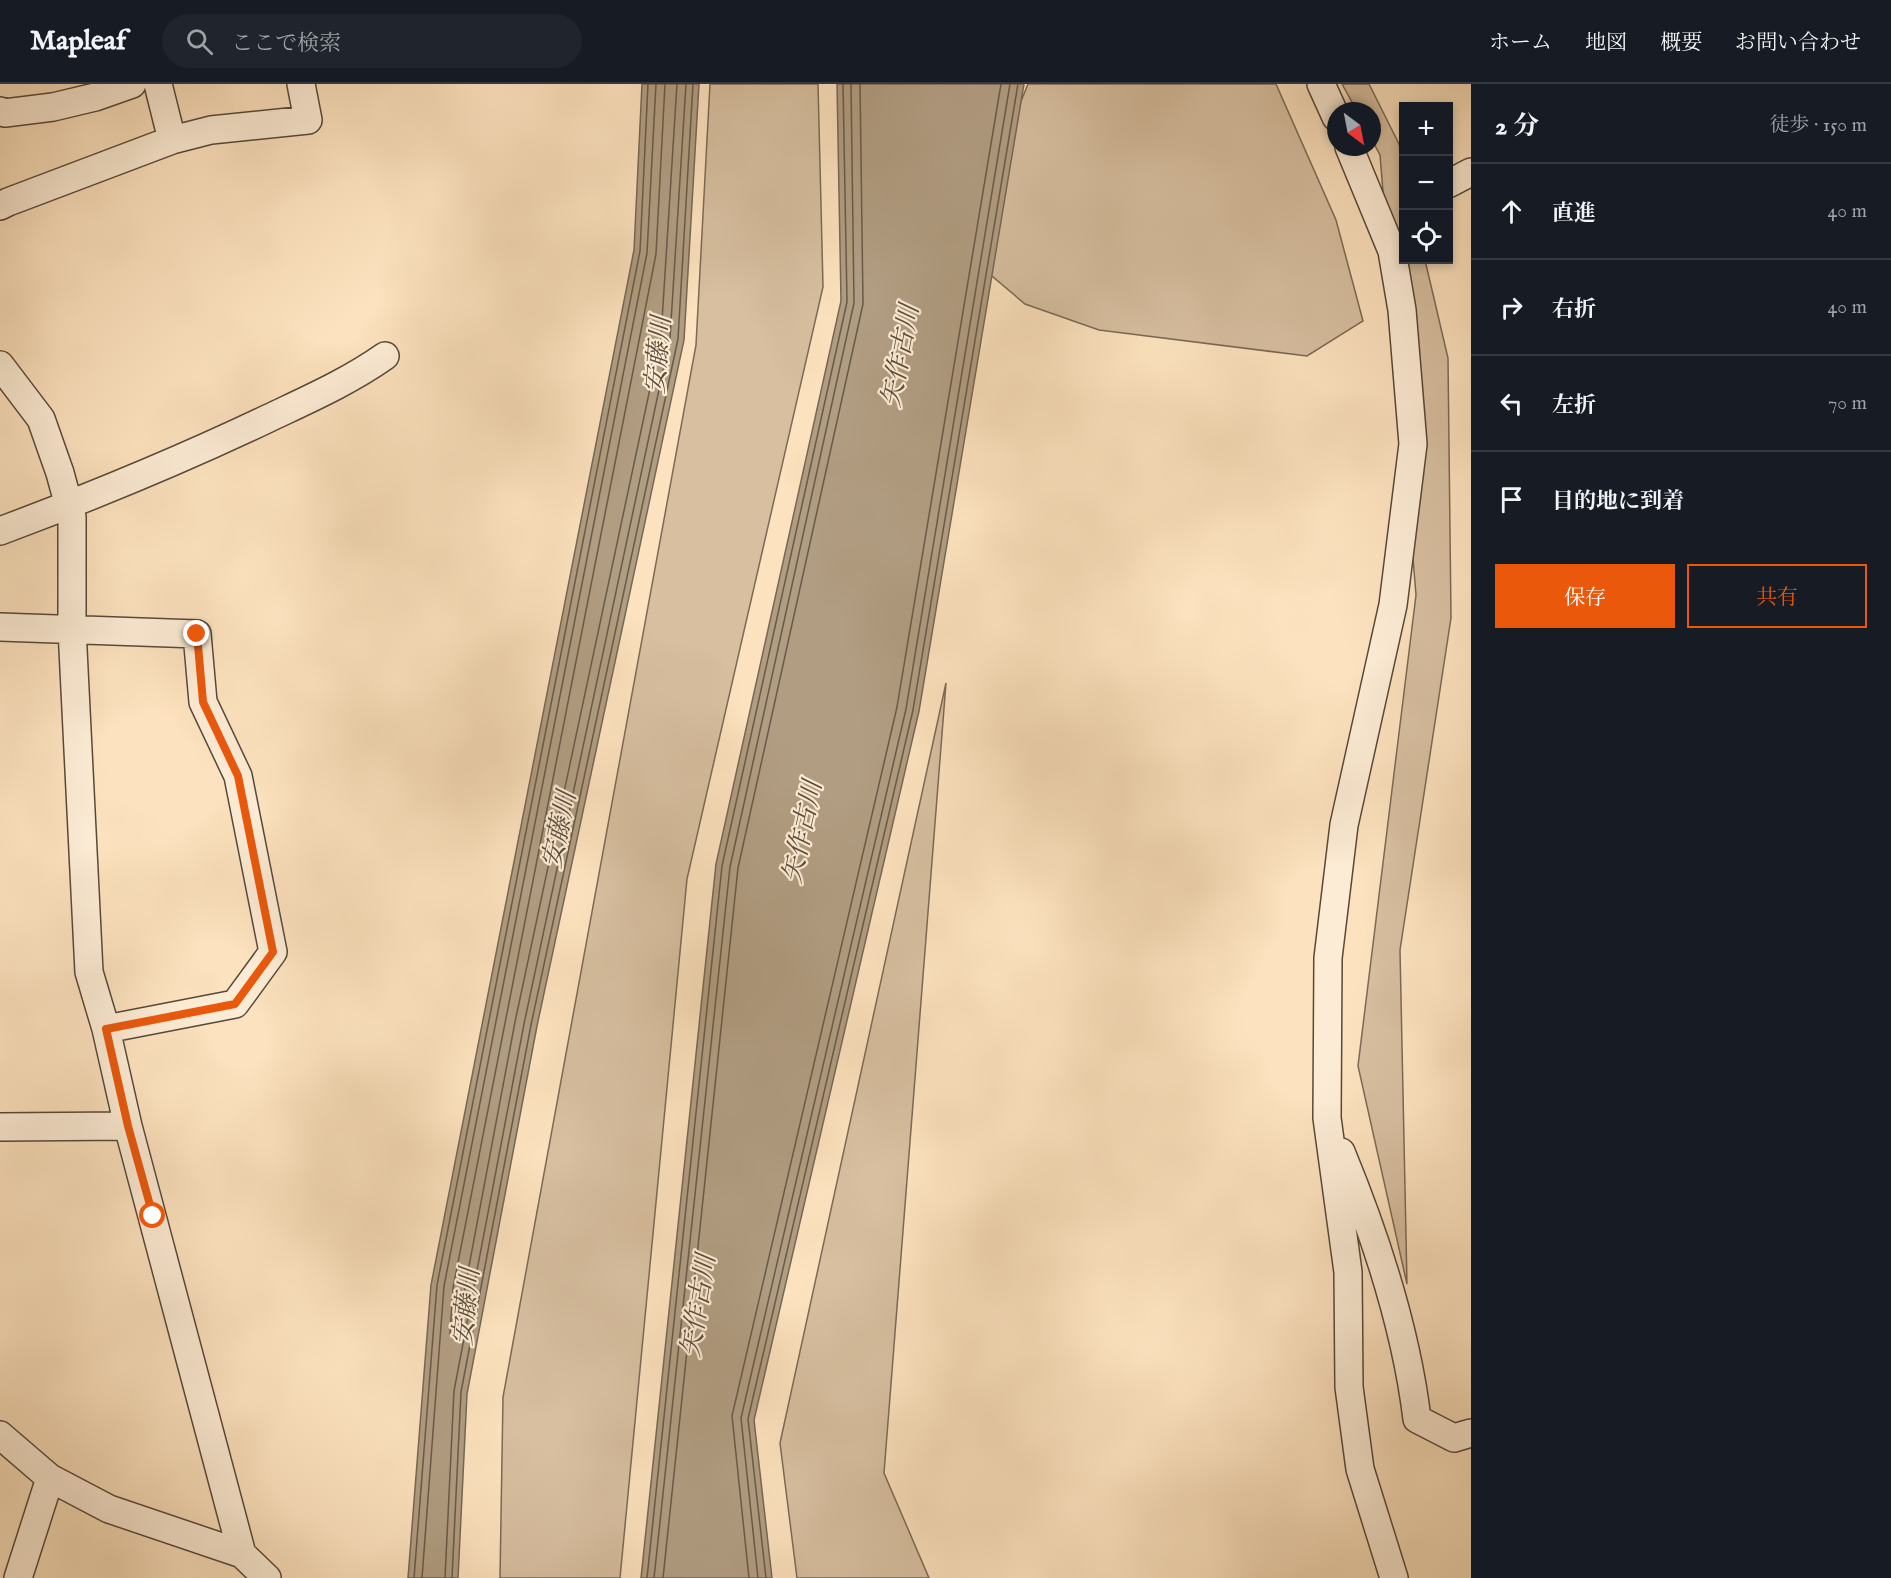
<!DOCTYPE html>
<html lang="ja">
<head>
<meta charset="utf-8">
<style>
  :root { --surface:#171b24; --page:#20242c; --text:#f1f3f6; --muted:#9ea1a6; --line:#363941; --accent:#ea580c }
  body { margin:0; font-family:"IM FELL English","Noto Serif JP",serif; background:var(--page); color:var(--text) }
  .controls { position:absolute; right:18px; top:18px; display:grid; overflow:hidden; border-radius:0px; box-shadow:0 3px 9px #0003 }
  .controls button { width:54px; height:54px; display:grid; place-items:center; padding:0; border:0; border-bottom:2px solid var(--line); background:var(--surface); color:var(--text); font:30px sans-serif }
  .compass { position:absolute; left:1327px; top:18px; width:54px; height:54px; border-radius:50%; background:var(--surface); box-shadow:0 3px 9px #0003; rotate:148deg }
  .stop { position:absolute; width:18px; height:18px; margin:-14px; border:4px solid #ea580c; border-radius:50%; background:#fff }
  .stop.end { background:#ea580c; border-color:#fff; box-shadow:0 2px 6px #0008 }
  .list { margin:0; padding:0; list-style:none }
  h2 { display:flex; justify-content:space-between; align-items:center; height:78px; margin:0; padding:0 24px; font-size:26px }
  h2 small { font-size:20px; font-weight:400; color:var(--muted) }
  .list li { display:grid; grid-template-columns:39px 1fr auto; gap:18px; align-items:center; box-sizing:border-box; height:96px; padding:0 24px; border-top:2px solid var(--line) }
  .list b { display:block; font-size:22px; white-space:nowrap }
  .list em { font-size:20px; font-style:normal; color:var(--muted) }
  .actions { display:flex; gap:12px; padding:18px 24px }
  .actions a { flex:1; padding:14px 0; border:2px solid var(--accent); border-radius:0px; text-align:center; font-size:21px; color:var(--accent) }
  .actions .main { background:var(--accent); color:#fff }
  .icon { flex:none; width:33px; height:33px; fill:none; stroke:currentColor; stroke-width:2; stroke-linecap:round; stroke-linejoin:round }
  .map { position:relative; flex:none; width:1471px; height:1494px; overflow:hidden }
  header { display:flex; align-items:center; gap:36px; box-sizing:border-box; height:84px; padding:0 30px; background:var(--surface); border-bottom:2px solid var(--line) }
  header strong { font-size:28px }
  nav { display:flex; gap:33px; margin-inline-start:auto; font-size:21px }
  .search { width:420px; height:54px; background:var(--page); display:flex; align-items:center; gap:15px; box-sizing:border-box; padding:0 21px; border-radius:33px; color:var(--muted); font-size:22px }
  main { display:flex }
  aside { flex:1; background:var(--surface) }
  .map>svg:first-child { display:block }
</style>
</head>
<body>
<header>
<strong>Mapleaf</strong>
<div class="search"><svg class="icon" aria-label="search" viewBox="0 0 24 24"><circle cx="10" cy="10" r="6"/><path d="M15 15l6 6"/></svg>ここで検索</div>
<nav><a>ホーム</a><a>地図</a><a>概要</a><a>お問い合わせ</a></nav>
</header>
<main>
<div class="map">
<svg width="1471" height="1494" viewBox="0 0 1471 1494">
  <rect width="100%" height="100%" fill="#fce2be"/>
  <filter id="stains"><feTurbulence type="fractalNoise" baseFrequency=".00333" numOctaves="4"/><feColorMatrix values="0 0 0 0 .2 0 0 0 0 .09 0 0 0 0 .02 0 0 0 .5 -.17"/></filter>
  <radialGradient id="worn" r=".72"><stop offset=".6" stop-color="#630" stop-opacity="0"/><stop offset="1" stop-color="#630" stop-opacity=".3"/></radialGradient>
  <path fill="#d7bfa0" stroke="#7c6a56" stroke-width="1.5" d="M710,0h108l5,203 -136,592 -67,699h-120l3,-181 193,-1052z
    M1028,0h248l60,136 27,101 -56,35 -208,-26 -74,-26 -64,-54z
    M1342,0h27l30,60 5,18v98h21l23,98 3,260 -51,332 7,334 -49,-218 58,-471 -36,-440 -8,-15v-29h-15z
    M946,599l-62,790 45,105h-132l-17,-135z"/>
  <path fill="#b19d82" stroke="#776753" stroke-width="1.5" d="M642,0h57l-15,256 -147,686 -70,368 -9,184h-50l23,-293 203,-1035z
    M837,0h187l-105,627 -165,709 18,158h-131l75,-714 125,-563z"/>
  <g fill="none" stroke-linecap="round" stroke-linejoin="round">
    <path stroke="#685a48" stroke-width="1.5" d="M665,0l-9,170 -203,1034 -3,46 2,3 4,-2 59,-313 146,-685 16,-253
      M414,1494l23,-293 203,-1034 8,-167
      M422,1494l22,-292 203,-1033 9,-169
      M445,1494l9,-187 70,-367 146,-686 16,-254
      M452,1494l9,-186 70,-367 147,-686 15,-255
      M647,1494l75,-712 125,-564 -4,-218
      M654,1494l76,-711 124,-564 -3,-219
      M663,1494l75,-710 125,-564 -3,-220
      M749,1494l-17,-162 165,-709 104,-623
      M758,1494l-17,-160 165,-709 104,-625
      M766,1494l-18,-159 165,-709 105,-626"/>
    <g stroke="#574939" stroke-width="30">
      <path id="street" d="M158,0l14,56
        M1321,0l15,33
        M0,27l5,2 48,-6 42,-10 37,-13
        M1349,63l43,104 10,59 11,134 -20,161 -49,220 -16,133 -1,160 21,154 1,115 11,82 34,109
        M1448,100l23,-12
        M0,122l8,-4 164,-62 39,-10 97,-10 -7,-36
        M0,281l41,54 19,54 12,44v112l17,343 17,57 22,97 114,428
        M0,447c91,-34 181,-71 269,-113 40,-19 79,-36 116,-62
        M0,543l197,7 6,68 35,74 35,176 -38,52 -129,25
        M0,1043l128,-1
        M1341,1068c35,85 65,175 76,267l37,19 17,-5
        M0,1351l50,43 59,31 133,45 25,24
        M18,1494l32,-100"/>
    </g>
    <use href="#street" stroke="#fdecd5" stroke-width="27"/>
  </g>
  <g fill="none" stroke-linecap="round" stroke-linejoin="round">
    <path stroke="#ea580c" stroke-width="8" d="M153,1132l-25,-90 -22,-97 129,-25 38,-52 -35,-176 -35,-74 -6,-68"/>
  </g>
  <g text-anchor="middle" dominant-baseline="central" stroke-width="4.5" stroke-linejoin="round" paint-order="stroke">
    <g font-size="26" font-style="italic" fill="#5a4c3c" stroke="#fdecd5">
      <text transform="translate(659 271) rotate(-85)">安藤川</text>
      <text transform="translate(901 272) rotate(-79)">矢作古川</text>
      <text transform="translate(560 746) rotate(-78)">安藤川</text>
      <text transform="translate(803 748) rotate(-78)">矢作古川</text>
      <text transform="translate(699 1222) rotate(-81)">矢作古川</text>
      <text transform="translate(467 1223) rotate(-84)">安藤川</text>
    </g>
  </g>
  <rect width="100%" height="100%" filter="url(#stains)"/>
  <rect width="100%" height="100%" fill="url(#worn)"/>
</svg>
<div class="controls">
<button>+</button>
<button>−</button>
<button><svg class="icon" aria-label="locate" viewBox="0 0 24 24"><circle cx="12" cy="12" r="6"/><path d="M12 2v4M12 18v4M2 12h4M18 12h4"/></svg></button>
</div>
<svg class="compass" viewBox="-18 -18 36 36"><path d="M0-13l5 13h-10z" fill="#e53935"/><path d="M0 13l5-13h-10z" fill="#9ea1a6"/></svg>
<div class="stop" style="left:153px;top:1132px"></div>
<div class="stop end" style="left:197px;top:550px"></div>
</div>
<aside>
<h2>2 分<small>徒歩 · 150 m</small></h2>
<ul class="list">
<li><svg class="icon" aria-label="ahead" viewBox="0 0 24 24"><path d="M12 20V5M6 11l6-6 6 6"/></svg><div><b>直進</b></div><em>40 m</em></li>
<li><svg class="icon" aria-label="right" viewBox="0 0 24 24"><path d="M7 20v-9h11M14 6l5 5-5 5"/></svg><div><b>右折</b></div><em>40 m</em></li>
<li><svg class="icon" aria-label="left" viewBox="0 0 24 24"><path d="M17 20v-9H6M10 6l-5 5 5 5"/></svg><div><b>左折</b></div><em>70 m</em></li>
<li><svg class="icon" aria-label="arrive" viewBox="0 0 24 24"><path d="M6 21V4h12l-3 4 3 4H6"/></svg><div><b>目的地に到着</b></div></li>
</ul>
<div class="actions"><a class="main">保存</a><a>共有</a></div>
</aside>
</main>
</body>
</html>
